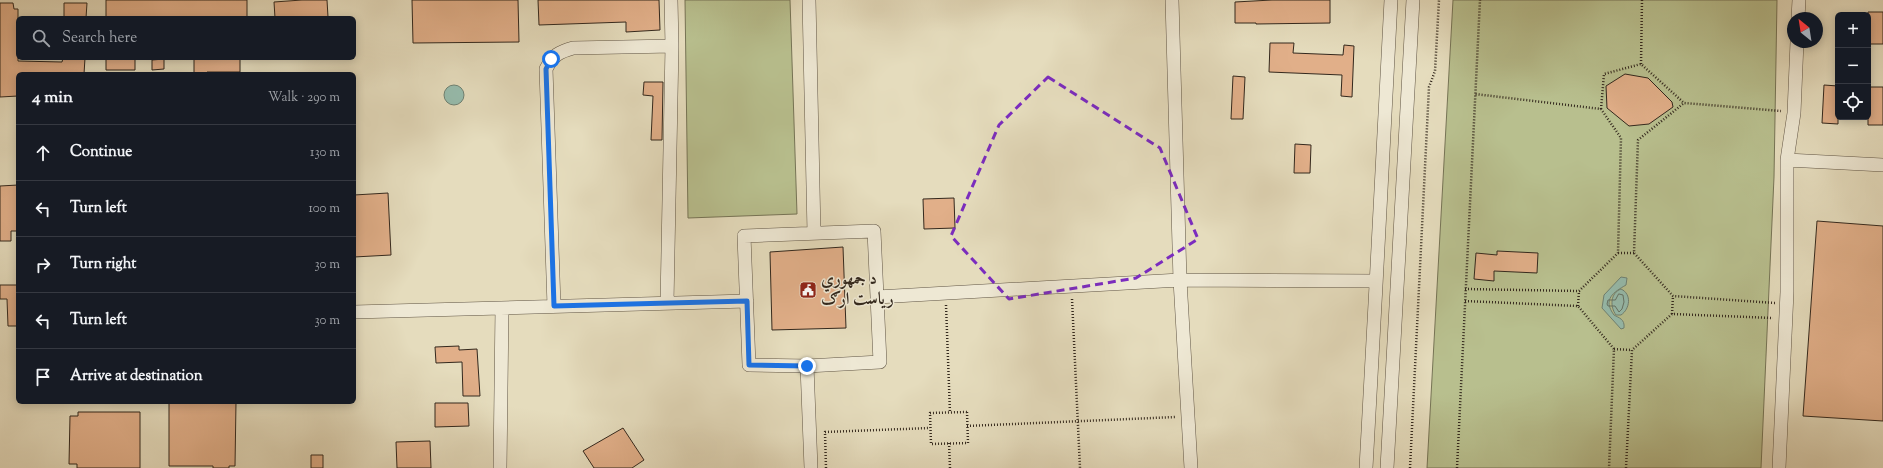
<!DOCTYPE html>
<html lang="en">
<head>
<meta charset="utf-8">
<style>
  :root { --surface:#171b24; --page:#20242c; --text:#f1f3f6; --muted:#9ea1a6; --line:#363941 }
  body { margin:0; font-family:"Sorts Mill Goudy",Amiri,serif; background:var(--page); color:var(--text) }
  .controls { position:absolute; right:12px; top:12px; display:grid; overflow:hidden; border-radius:6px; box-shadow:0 2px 10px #0003 }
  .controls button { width:36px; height:36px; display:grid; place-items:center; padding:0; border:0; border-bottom:1px solid var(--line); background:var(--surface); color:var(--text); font:20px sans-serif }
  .compass { position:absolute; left:1787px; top:12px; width:36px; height:36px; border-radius:50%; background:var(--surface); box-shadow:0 2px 10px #0003; rotate:330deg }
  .stop { position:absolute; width:12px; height:12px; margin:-9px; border:3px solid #1a73e8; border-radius:50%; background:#fff }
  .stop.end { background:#1a73e8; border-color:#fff; box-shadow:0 1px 4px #0008 }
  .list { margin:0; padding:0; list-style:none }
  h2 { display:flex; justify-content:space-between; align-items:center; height:52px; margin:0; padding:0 16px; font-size:17px }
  h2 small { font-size:13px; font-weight:400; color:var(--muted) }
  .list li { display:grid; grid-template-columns:26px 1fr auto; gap:12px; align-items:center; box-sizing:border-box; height:56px; padding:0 16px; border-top:1px solid var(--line) }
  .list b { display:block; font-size:15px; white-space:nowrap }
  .list em { font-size:13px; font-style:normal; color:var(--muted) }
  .icon { flex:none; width:22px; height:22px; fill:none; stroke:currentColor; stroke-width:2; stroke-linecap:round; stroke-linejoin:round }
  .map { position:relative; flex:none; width:1883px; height:468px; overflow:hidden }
  .search { position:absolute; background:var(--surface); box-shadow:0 2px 10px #0003; left:16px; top:16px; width:340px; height:44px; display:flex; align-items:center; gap:10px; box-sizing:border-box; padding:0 14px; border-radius:6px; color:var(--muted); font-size:15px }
  .panel { position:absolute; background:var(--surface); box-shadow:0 2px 10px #0003; left:16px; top:72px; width:340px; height:332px; border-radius:6px }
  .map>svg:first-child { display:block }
</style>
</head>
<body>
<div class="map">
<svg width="1883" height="468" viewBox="0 0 1883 468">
  <rect width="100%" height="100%" fill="#e5dcbd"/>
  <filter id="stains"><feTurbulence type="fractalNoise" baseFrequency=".005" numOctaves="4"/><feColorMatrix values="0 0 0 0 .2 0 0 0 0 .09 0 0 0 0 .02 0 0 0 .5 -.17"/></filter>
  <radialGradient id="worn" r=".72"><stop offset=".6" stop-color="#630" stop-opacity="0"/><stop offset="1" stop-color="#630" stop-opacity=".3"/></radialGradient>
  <path fill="#b8bf8e" stroke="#767456" d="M685,0h105l7,214 -109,4z
    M1453,0h324l-3,177 -13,291h-334z"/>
  <path fill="#96bcad" stroke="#6e8173" d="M444 95a10 10 0 1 1 20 0a10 10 0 1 1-20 0Z
    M1621,277l6,1 -1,7c-12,7 -24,14 -12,30 5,3 11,4 10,13l-3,1 -19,-21 2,-13z
    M1621,289c11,5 9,20 0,26h-5c-6,-8 -6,-22 5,-26z"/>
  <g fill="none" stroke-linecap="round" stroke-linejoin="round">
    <path stroke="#647265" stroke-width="1" d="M1619,294l4,1 1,7 -2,7 -3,3 -4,-6h-7l-1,-2 1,-4h7z"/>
  </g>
  <path fill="#e1af89" stroke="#33281d" d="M106,0h141v18h-141z
    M302,0h25l1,17 -53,1 -1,-16z
    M412,0h106l1,42 -106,1z
    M538,0h121l1,30 -34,2v-10l-87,3z
    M1272,0h58v23l-74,1v-1h-21v-21z
    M0,3h13l1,6h4v52l44,1 1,-4h22l-1,16h-66v22l-18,1z
    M64,3h23l-1,15h-22z
    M1868,12h15v32h-15z
    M1270,43h24l-1,10 50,2 1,-10 10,1 -2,51 -11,-1 1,-21 -73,-3z
    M106,58h29v12h-29z
    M194,58h46v14h-33v2h-13z
    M164,59v10l-12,1v-10z
    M1625,74l23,4 24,24 1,5 -24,17 -20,2 -22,-18 -1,-22z
    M1233,76l12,1 -2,42h-12z
    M644,82h19l-1,58h-11l2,-44 -10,-1z
    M1824,85l14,1v38l-16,-1z
    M1868,87h15v38h-15z
    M1295,144l16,1 -1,28h-16z
    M18,185v46h-7v10h-11v-55z
    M388,193l3,62 -37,2v-62z
    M954,198l1,30 -31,1 -1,-30z
    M1817,221l66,5v195l-80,-5z
    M843,247l3,81 -74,2 -2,-78z
    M1497,251l41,2 -1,20 -43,-2v10l-20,-2 2,-26 21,2z
    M0,285h18v41h-10l-1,-27h-7z
    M459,346v4l18,-1 3,47h-17l-1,-34 -26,1 -1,-16z
    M169,402h67l-1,64h-6v2h-16v-2h-44z
    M435,403h33l1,23 -34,1z
    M78,412h62v56h-63v-4h-8l1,-48h8z
    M623,428l21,32 -12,8h-38l-11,-17z
    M430,441l1,27h-34l-1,-26z
    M311,455h12v13h-12z"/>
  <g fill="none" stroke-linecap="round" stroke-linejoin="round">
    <g stroke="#605545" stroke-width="14">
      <path id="minor" d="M809,0l5,233
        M1172,0l8,280 11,188
        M1798,18l1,-18
        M1787,160l96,5
        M874,231l6,131 -73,4 -58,-1 -5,-129z
        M877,297l303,-17 196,1
        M667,303l5,-257
        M554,306l-8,-237c7,-14 13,-17 27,-21l99,-2 -1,-46
        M354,312l393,-11
        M807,366l4,102
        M500,468l2,-160
        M1366,468c8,-156 18,-312 25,-468
        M1387,468l26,-468
        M1779,468l8,-176v-132l7,-47 3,-71"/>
    </g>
    <path stroke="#33281d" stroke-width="2.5" stroke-dasharray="1 2" stroke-linecap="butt" d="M1641,64l1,-64
      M1601,109l3,-35 37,-10 43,39
      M1618,253h16
      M1465,289l114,2 39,-38 3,-115 -20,-29 -126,-15
      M1072,299l8,169
      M1465,301l113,5 36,43 -5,119
      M1775,303l-102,-7 -39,-43 4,-113 46,-37 97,8
      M946,305l4,108
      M1578,306l1,-15
      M1672,314l1,-18
      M1614,349l18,1
      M967,412l1,31 -37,1 -1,-31z
      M967,426l209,-9
      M949,443l1,25
      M826,468l-1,-36 105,-4
      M1410,468l19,-381 6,-16 4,-71
      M1457,468l23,-468
      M1626,468l6,-118 40,-36 101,4"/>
    <use href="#minor" stroke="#eee8d4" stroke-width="13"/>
  </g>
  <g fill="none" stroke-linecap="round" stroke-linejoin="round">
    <path stroke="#1a73e8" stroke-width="5" d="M551,59l-5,10 8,237 193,-5 2,64 58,1"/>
  </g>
  <path fill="none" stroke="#7b2cbf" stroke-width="3" stroke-dasharray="8 5" stroke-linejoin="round" d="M1048,77l112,71 38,91 -62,39 -127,21 -58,-63 48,-111z"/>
  <defs>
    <g id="civic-square" transform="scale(0.9)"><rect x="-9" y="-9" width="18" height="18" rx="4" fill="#8f2418" stroke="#eee8d4"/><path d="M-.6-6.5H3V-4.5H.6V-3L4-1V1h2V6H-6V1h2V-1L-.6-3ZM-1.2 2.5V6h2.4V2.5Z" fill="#fff"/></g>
  </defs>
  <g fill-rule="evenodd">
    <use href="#civic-square" x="808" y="290"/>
  </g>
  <g text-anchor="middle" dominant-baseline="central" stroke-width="3" stroke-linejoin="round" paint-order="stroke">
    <g font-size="17" font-weight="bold" fill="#33281d" stroke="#eee8d4" text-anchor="start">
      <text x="821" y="280">د جمهوري<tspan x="821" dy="20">ریاست ارګ</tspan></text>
    </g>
  </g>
  <rect width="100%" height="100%" filter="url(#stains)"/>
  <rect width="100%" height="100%" fill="url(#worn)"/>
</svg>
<div class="controls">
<button>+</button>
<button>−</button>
<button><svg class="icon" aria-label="locate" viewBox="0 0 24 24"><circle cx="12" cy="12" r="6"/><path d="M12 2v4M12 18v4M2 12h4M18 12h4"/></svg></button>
</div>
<svg class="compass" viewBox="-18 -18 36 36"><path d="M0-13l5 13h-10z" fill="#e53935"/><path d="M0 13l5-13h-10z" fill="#9ea1a6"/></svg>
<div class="stop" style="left:551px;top:59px"></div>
<div class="stop end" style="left:807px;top:366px"></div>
<div class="search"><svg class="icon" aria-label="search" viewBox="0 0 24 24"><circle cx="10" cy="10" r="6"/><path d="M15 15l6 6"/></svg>Search here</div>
<section class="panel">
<h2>4 min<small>Walk · 290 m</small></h2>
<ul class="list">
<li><svg class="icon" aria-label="ahead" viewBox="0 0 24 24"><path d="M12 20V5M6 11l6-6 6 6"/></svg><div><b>Continue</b></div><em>130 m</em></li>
<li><svg class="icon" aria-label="left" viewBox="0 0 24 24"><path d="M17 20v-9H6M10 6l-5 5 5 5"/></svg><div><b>Turn left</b></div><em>100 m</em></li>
<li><svg class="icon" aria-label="right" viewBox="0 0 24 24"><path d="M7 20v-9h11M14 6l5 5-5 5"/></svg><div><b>Turn right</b></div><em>30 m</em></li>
<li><svg class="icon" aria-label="left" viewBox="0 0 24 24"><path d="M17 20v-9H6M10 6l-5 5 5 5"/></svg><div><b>Turn left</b></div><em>30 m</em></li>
<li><svg class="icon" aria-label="arrive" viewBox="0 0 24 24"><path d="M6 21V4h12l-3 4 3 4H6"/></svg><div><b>Arrive at destination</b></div></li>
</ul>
</section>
</div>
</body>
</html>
